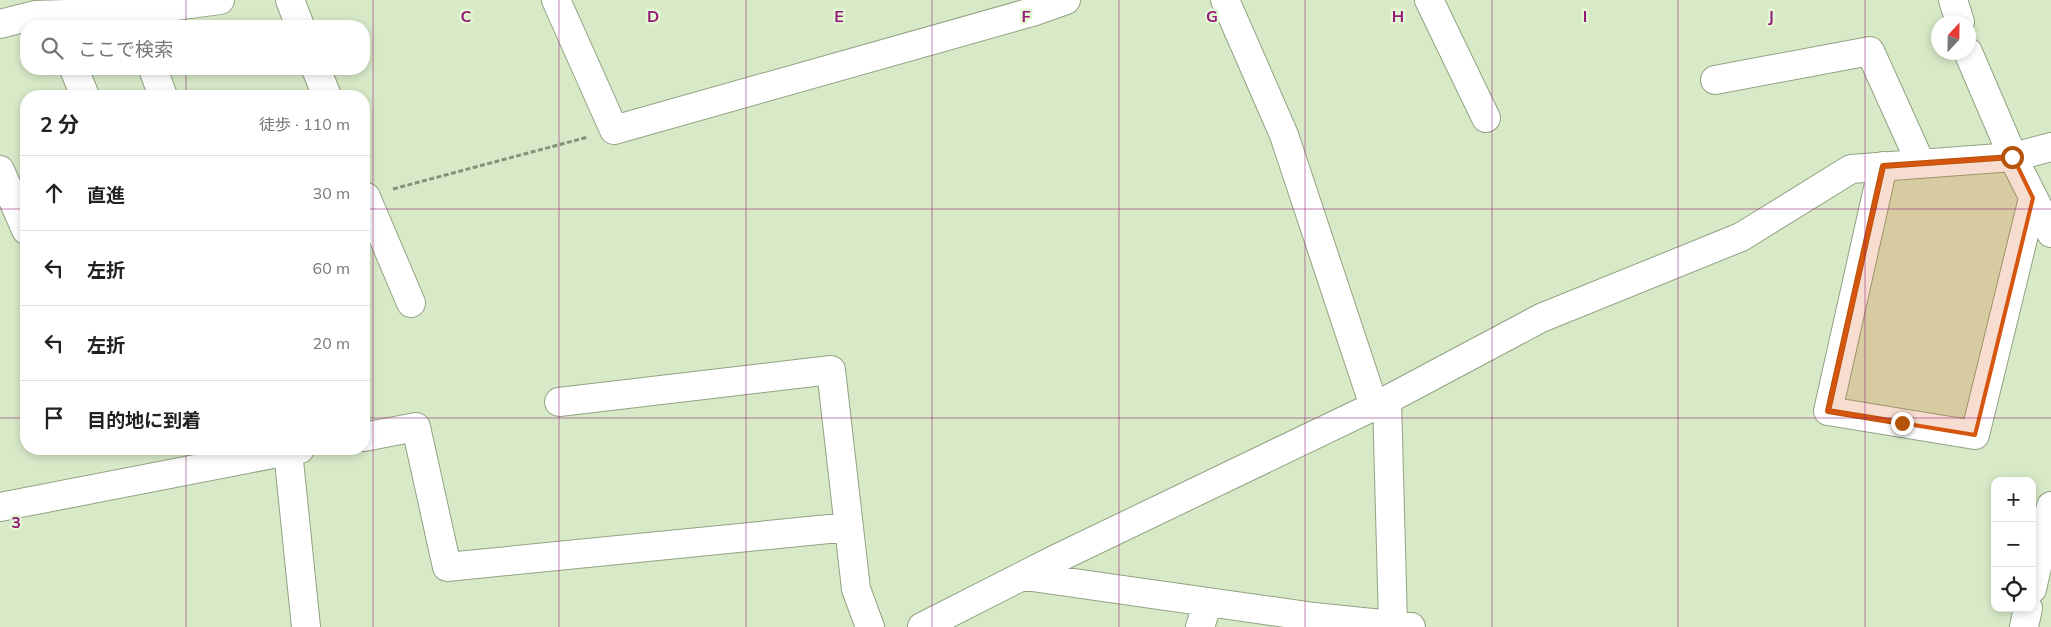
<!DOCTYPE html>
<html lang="ja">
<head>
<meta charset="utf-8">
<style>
  :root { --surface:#fff; --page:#f2f2f2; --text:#222; --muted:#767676; --line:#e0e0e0 }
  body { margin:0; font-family:Mulish,"Noto Sans JP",sans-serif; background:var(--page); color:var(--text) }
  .controls { position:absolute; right:15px; bottom:15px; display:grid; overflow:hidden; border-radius:10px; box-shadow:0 2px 8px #0003 }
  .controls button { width:45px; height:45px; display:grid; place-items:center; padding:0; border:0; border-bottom:1px solid var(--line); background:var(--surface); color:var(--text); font:25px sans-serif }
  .compass { position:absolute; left:1931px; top:15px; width:45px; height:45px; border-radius:50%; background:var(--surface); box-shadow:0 2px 8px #0003; rotate:22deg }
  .stop { position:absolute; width:15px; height:15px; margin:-11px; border:4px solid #b45309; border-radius:50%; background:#fff }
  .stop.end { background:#b45309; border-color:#fff; box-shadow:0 1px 5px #0008 }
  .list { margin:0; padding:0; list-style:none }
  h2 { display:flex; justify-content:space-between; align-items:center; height:65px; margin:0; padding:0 20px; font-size:21px }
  h2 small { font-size:16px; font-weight:400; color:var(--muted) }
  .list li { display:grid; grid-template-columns:32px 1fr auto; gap:15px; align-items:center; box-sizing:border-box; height:75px; padding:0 20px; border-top:1px solid var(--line) }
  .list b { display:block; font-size:19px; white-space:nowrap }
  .list em { font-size:16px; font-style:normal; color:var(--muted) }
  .icon { flex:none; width:28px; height:28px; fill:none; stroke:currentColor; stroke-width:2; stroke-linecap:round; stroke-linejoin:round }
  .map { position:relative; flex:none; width:2051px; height:627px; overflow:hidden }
  .search { position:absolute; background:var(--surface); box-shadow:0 2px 8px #0003; left:20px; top:20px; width:350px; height:55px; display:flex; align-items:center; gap:12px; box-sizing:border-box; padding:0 18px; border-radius:20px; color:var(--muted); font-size:19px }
  .panel { position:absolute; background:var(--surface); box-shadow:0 2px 8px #0003; left:20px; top:90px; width:350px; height:365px; border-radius:20px }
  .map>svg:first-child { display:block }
</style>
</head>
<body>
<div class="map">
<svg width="2051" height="627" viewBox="0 0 2051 627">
  <rect width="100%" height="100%" fill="#d7e9c7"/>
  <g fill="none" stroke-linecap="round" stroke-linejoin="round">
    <g stroke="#92a383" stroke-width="30">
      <path id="street" d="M290,0l10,26
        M556,0l58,130 418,-118 34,-12
        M1225,0l59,135 90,271
        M1429,0l57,118
        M0,24l35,-9 95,-3 90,-12
        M74,69l11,27
        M153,69l10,27
        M316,69l11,27
        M1715,80l155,-29 51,113
        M1883,166l-55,245 147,24 58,-237
        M0,170l26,60
        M366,197l45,106
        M1387,400l6,224
        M559,402l272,-32 25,219 14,38
        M364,437l52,-10 31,140 402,-40
        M300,449l-12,2 18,176
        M0,507l288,-56
        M1025,576l289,41 97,10
        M2032,589l19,-83
        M922,627l134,-68 331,-159 154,-82 200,-81 110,-68 162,-12 38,-10
        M1200,627l8,-25
        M2024,627l4,-19"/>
    </g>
    <g stroke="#92a383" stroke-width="30">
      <path id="secondary" d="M1953,0l7,22
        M1968,52l45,105 38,76"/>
    </g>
    <path stroke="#859179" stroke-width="3" stroke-dasharray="5 2.5" stroke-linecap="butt" d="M393,189l195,-52"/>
    <use href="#street" stroke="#fff" stroke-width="28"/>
    <use href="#secondary" stroke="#fff" stroke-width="28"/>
  </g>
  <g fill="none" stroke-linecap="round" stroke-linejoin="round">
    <path stroke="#b45309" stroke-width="6" d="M1902,423l-74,-12 55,-245 129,-9"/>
  </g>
  <path fill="#d6560f" fill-opacity="0.2" stroke="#d6560f" stroke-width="4" stroke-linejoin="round" d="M2013,157l20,41 -58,237 -147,-24 55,-245z"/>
  <path fill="none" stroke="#931975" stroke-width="1" stroke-opacity="0.55" d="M186,0v26M373,0v627M559,0v627M746,0v627M932,0v627M1119,0v627M1305,0v627M1492,0v627M1678,0v627M1865,0v627M186,69v27M0,209h26M364,209h1687M0,418h26M364,418h1687M186,449v178"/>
  <g font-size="16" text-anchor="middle" font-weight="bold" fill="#931975" stroke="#e4f7d4" stroke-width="5" stroke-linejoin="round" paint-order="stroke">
    <text x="466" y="22">C</text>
    <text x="653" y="22">D</text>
    <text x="839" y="22">E</text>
    <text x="1026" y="22">F</text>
    <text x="1212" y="22">G</text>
    <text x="1398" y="22">H</text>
    <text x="1585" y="22">I</text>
    <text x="1771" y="22">J</text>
    <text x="16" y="528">3</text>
  </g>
</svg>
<div class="controls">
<button>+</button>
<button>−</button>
<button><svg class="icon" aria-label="locate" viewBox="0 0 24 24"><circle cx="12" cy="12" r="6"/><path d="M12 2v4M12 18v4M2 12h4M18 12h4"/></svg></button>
</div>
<svg class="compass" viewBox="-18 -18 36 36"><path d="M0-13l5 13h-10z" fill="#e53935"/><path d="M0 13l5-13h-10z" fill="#767676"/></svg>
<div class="stop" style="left:2012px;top:157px"></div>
<div class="stop end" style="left:1902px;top:423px"></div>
<div class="search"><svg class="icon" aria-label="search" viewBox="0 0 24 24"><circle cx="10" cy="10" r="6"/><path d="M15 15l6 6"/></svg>ここで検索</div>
<section class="panel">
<h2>2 分<small>徒歩 · 110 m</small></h2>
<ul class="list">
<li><svg class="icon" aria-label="ahead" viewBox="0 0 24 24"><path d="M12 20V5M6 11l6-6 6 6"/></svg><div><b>直進</b></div><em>30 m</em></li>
<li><svg class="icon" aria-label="left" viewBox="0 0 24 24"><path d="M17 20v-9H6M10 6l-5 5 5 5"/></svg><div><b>左折</b></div><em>60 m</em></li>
<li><svg class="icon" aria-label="left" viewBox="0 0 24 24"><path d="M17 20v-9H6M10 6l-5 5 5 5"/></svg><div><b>左折</b></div><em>20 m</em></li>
<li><svg class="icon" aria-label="arrive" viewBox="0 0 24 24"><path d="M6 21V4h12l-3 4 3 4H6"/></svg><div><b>目的地に到着</b></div></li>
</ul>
</section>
</div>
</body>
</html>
